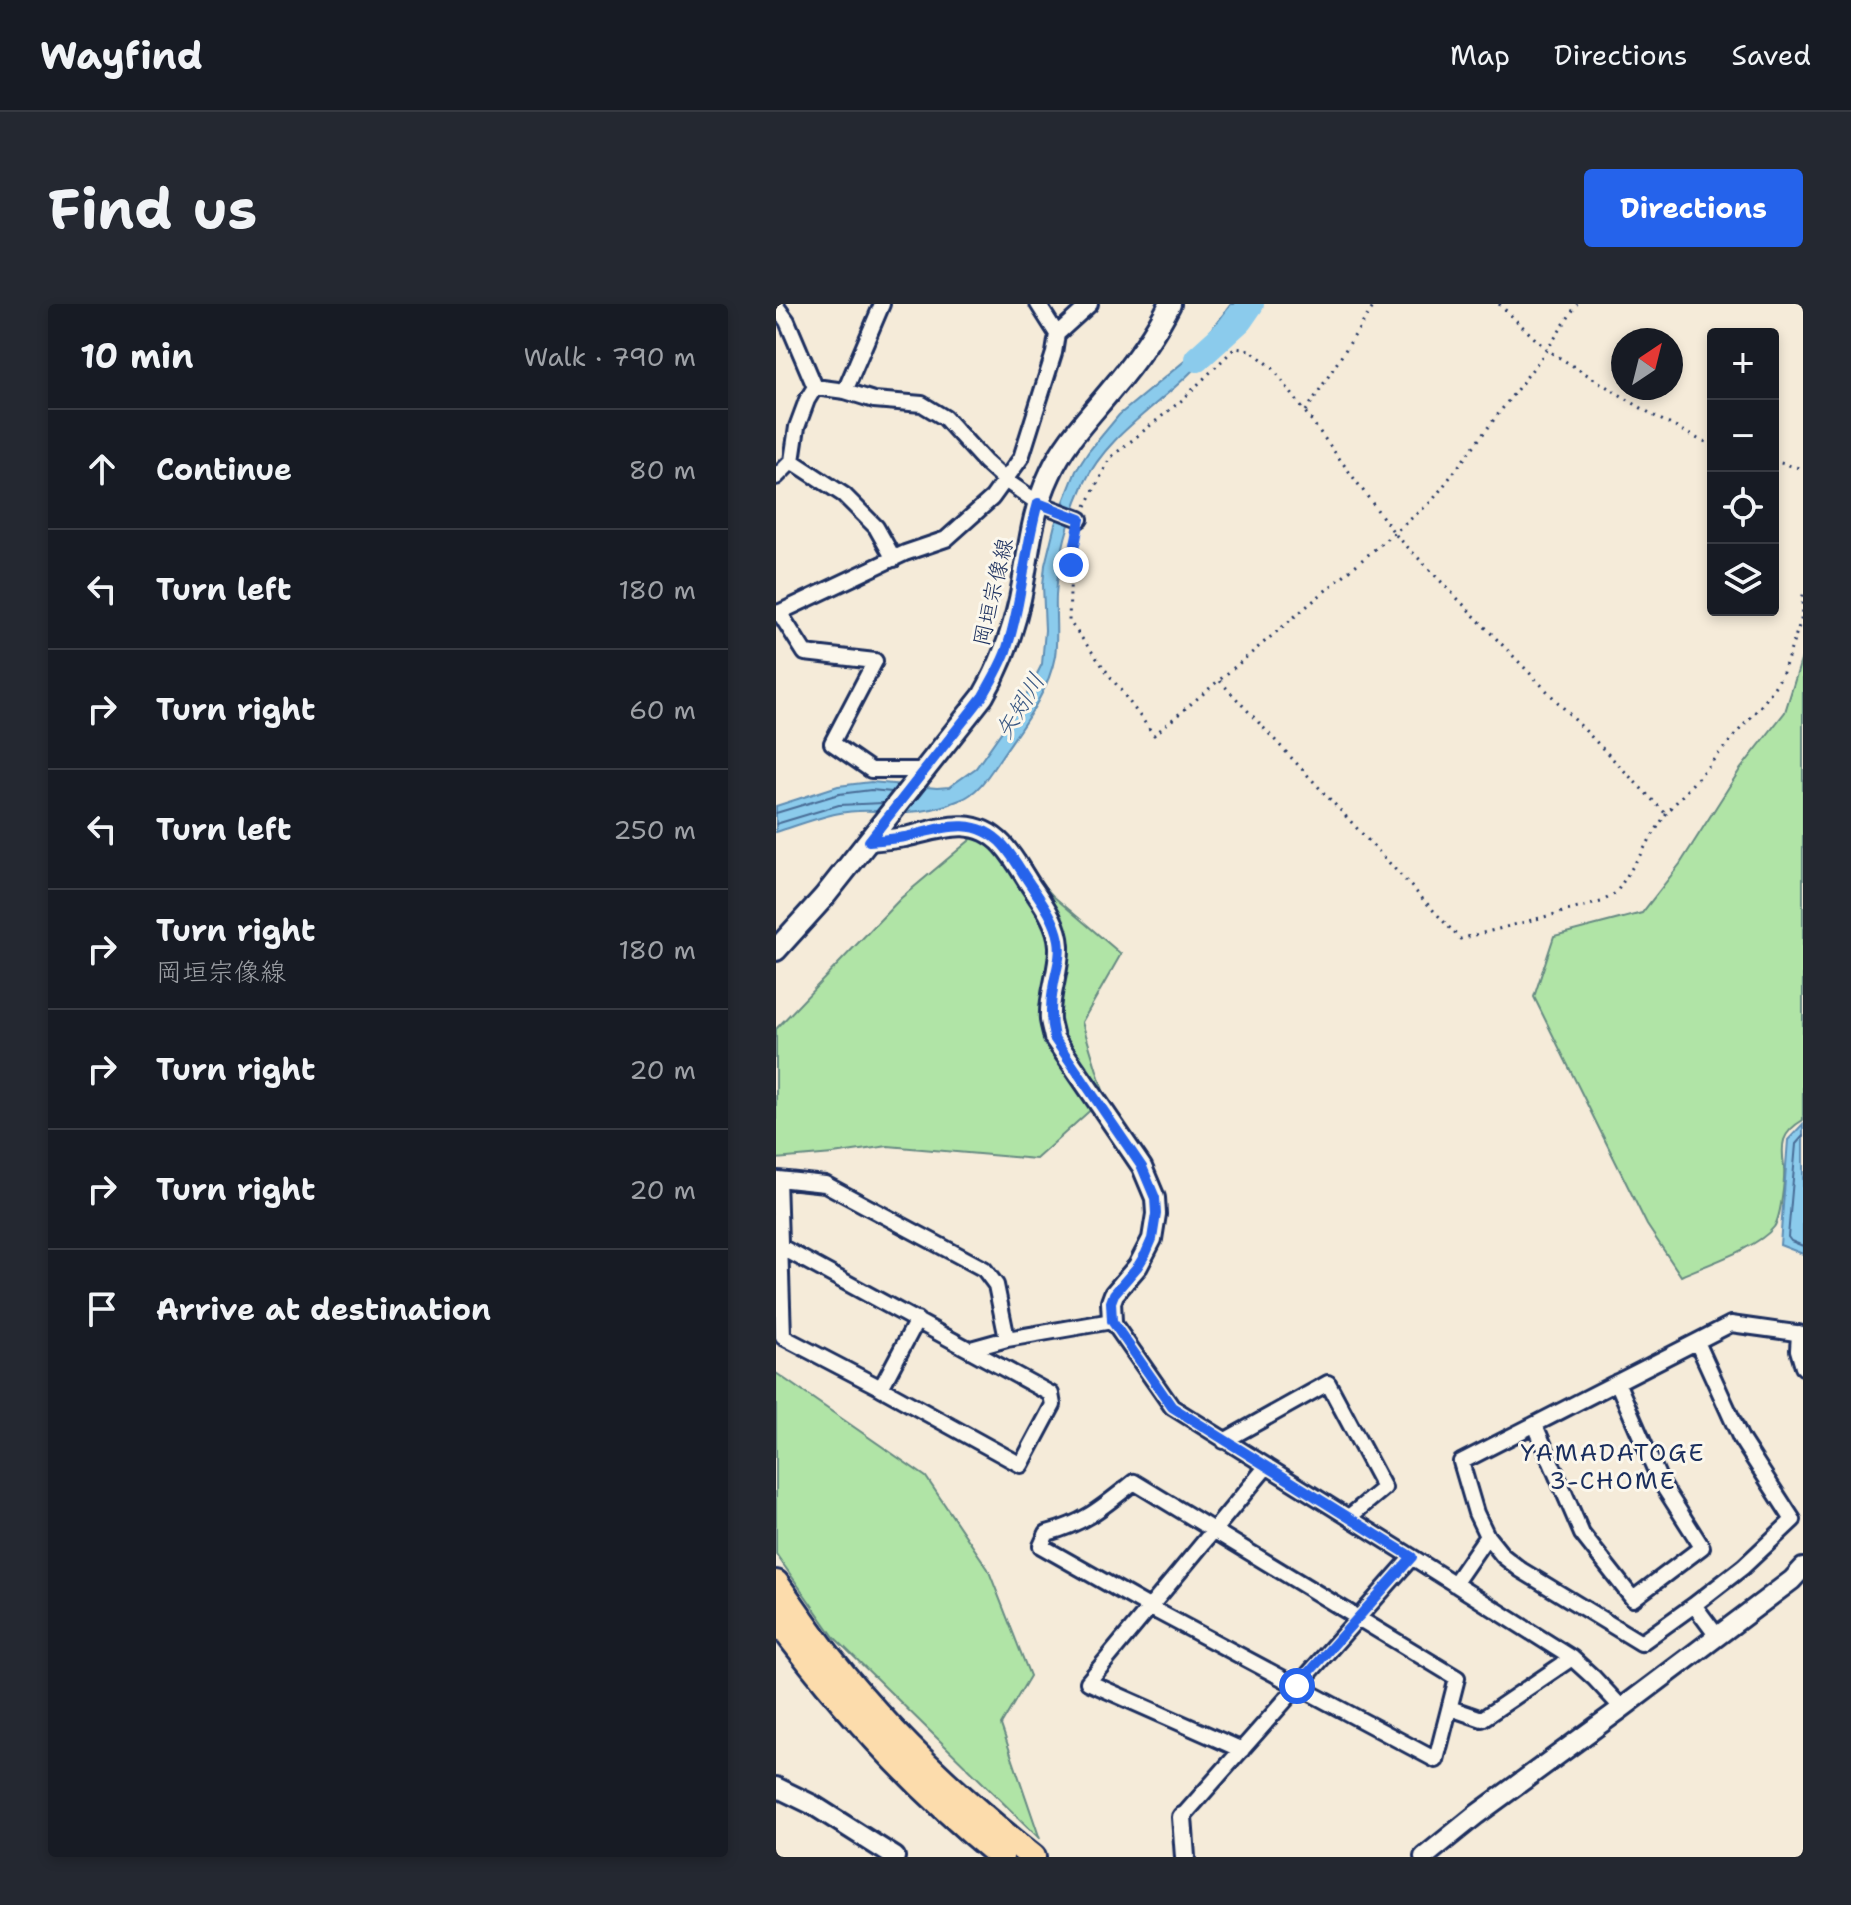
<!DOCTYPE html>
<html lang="en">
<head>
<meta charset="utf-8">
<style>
  :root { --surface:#171b24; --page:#242831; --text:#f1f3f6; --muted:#9ea1a6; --line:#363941; --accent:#2563eb }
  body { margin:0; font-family:"Shantell Sans","Klee One",sans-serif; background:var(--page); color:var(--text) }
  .controls { position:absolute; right:24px; top:24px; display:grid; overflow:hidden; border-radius:8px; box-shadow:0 4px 12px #0003 }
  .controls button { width:72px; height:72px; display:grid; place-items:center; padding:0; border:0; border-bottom:2px solid var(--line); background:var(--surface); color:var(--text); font:40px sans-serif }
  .compass { position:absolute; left:835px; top:24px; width:72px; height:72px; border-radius:50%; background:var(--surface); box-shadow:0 4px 12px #0003; rotate:35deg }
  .stop { position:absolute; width:24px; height:24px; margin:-18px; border:6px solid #2563eb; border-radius:50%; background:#fff }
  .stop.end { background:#2563eb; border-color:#fff; box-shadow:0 2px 8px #0008 }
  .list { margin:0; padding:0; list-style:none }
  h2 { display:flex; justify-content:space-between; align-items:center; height:104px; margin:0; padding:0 32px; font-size:34px }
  h2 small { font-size:26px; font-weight:400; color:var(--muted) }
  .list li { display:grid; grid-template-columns:52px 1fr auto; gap:24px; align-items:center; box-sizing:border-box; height:120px; padding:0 32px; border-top:2px solid var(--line) }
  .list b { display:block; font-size:30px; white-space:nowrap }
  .list p { margin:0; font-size:26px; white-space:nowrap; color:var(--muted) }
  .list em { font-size:26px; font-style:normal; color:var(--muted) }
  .icon { flex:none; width:44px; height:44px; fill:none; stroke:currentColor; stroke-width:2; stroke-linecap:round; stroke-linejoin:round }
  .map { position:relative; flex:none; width:1027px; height:1553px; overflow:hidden; border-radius:8px }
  header { display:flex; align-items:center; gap:48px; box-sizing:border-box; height:112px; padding:0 40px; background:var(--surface); border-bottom:2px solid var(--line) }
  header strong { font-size:38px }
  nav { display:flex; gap:44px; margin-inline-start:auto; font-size:28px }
  .intro { display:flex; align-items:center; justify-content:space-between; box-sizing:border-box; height:192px; padding:0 48px }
  h1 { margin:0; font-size:56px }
  .button { padding:20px 36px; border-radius:8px; background:var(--accent); color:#fff; font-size:28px; font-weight:700 }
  main { display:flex; gap:48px; padding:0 48px }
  aside { flex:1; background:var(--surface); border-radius:8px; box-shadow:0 4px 12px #0003 }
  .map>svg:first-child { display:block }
</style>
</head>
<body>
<header>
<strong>Wayfind</strong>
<nav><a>Map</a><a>Directions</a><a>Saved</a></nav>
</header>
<div class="intro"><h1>Find us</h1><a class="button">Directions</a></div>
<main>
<aside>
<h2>10 min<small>Walk · 790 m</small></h2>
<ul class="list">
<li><svg class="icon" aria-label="ahead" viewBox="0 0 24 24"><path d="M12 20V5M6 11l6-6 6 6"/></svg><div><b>Continue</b></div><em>80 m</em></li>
<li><svg class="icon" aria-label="left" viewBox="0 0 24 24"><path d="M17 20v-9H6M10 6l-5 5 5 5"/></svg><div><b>Turn left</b></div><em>180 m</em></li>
<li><svg class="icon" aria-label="right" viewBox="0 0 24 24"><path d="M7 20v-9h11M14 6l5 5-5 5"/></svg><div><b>Turn right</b></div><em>60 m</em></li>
<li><svg class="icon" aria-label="left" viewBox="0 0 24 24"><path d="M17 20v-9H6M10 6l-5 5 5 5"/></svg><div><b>Turn left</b></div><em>250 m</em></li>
<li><svg class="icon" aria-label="right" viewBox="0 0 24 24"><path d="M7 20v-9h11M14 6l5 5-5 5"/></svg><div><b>Turn right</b><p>岡垣宗像線</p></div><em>180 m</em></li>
<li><svg class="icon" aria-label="right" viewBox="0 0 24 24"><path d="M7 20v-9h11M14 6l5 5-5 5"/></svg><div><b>Turn right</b></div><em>20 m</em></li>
<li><svg class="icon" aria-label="right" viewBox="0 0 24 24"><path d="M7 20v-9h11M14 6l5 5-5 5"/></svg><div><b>Turn right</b></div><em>20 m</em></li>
<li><svg class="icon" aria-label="arrive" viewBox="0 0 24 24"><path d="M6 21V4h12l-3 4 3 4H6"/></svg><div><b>Arrive at destination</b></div></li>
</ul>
</aside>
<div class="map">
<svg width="1027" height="1553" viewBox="0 0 1027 1553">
  <rect width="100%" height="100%" fill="#f5ebd9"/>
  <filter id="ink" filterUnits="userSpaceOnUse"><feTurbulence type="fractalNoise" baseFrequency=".0125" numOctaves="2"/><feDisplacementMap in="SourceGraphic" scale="16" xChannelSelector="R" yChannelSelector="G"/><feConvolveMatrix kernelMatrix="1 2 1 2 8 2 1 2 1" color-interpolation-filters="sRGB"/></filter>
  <g filter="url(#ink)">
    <path fill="#b0e4a6" stroke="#668a82" stroke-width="2" d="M1027,350v466c-22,13 -22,24 -19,47 1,12 -3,50 -10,60 -16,21 -69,38 -93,49l-34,-51 -113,-228 20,-61 88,-23 38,-49 59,-93 46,-59z
      M212,521l65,71 68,58 -39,68 23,75 -69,62 -148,-13 -55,8 -57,5v-130l125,-131z
      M0,1069l150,104 62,92 42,107 -29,49 39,114 -206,-202 -58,-83z"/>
    <path fill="#8bcbec" stroke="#5e8db3" stroke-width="2" d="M455,0h16c-18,22 -34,46 -54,66 -36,37 -86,65 -109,114 -15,33 -26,74 -28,111 -1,21 2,41 -1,61 -7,38 -33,70 -54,101 -11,16 -22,36 -41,43 -17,7 -35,12 -53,12 -16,0 -33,-2 -49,-1 -28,1 -56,13 -82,21v-26l62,-20 33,-4 66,6 12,-1 27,-19 49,-70 17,-34 3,-34 -2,-45 2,-20 10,-41 21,-53 13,-20 30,-36 74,-61z
      M1027,820v130l-23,-9 8,-105z"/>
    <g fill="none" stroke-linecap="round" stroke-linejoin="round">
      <path stroke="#486d97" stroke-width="2" d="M0,509l63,-19 32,-4 21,2
        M0,520l63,-19 44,-2
        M1027,832l-7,8 -8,93 3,4 12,5"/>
      <path stroke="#8bcbec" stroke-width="26" d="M421,55l43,-39 11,-16"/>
      <g stroke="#1b2f5e" stroke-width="20">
        <path id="minor" d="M0,2l11,15 28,66
          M281,30l33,-30
          M39,83l30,4 29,9 48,4 23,14 40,44 20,18 33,23 42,16
          M69,87l37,-87
          M16,157l52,34 32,32 18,32
          M0,173l16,-16 5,-34 10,-27 8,-13
          M3,308l26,41 70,8 -43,82 39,27h54
          M0,310l129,-61 41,-14 46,-41 29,-40 33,-105 3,-19 -19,-30
          M5,943l270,147 2,11 -32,60 -140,-77 -98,-51 -5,-158 47,5 159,85 12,16 11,54
          M1023,1029l-1,17 5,17
          M921,1038l44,97 52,81 -50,47 -49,38 23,31
          M195,1045l36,-10 105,-18 60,86 240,150 -230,260
          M105,1084l36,-68
          M759,1121l47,109 51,65 69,-52 -42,-66 -43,-99
          M448,1137l104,-58 56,105 -35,29
          M358,1178l323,196 -21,82 -287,-153 -108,-61 6,-13c38,-10 57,-27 87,-51z
          M711,1232l16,20 18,14 120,73 53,-38
          M636,1253l160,101 22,20 28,30
          M678,1280l33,-48 -11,-23 -15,-51 270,-138 72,10
          M674,1404l32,11 90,-61
          M466,1446l-154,-68 179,-216"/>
      </g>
      <g stroke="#1b2f5e" stroke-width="24">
        <path id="tertiary" d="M93,537c12,-1 24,-2 36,-4 35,-8 69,-23 98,8 11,12 19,27 28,41 12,18 27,38 28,60 1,25 -11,49 -9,74 1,6 3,12 4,18l88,129 13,31 1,16 -4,25 -14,27 -24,28 -3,8 1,19
          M0,1483l37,18 82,52
          M406,1513l3,40
          M648,1553l52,-42 146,-107 170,-128 11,-12"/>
      </g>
      <g stroke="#1b2f5e" stroke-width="26">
        <path id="secondary" d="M0,646l48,-53 159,-201c18,-31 29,-61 37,-97 9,-43 10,-83 30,-125 14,-32 39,-57 61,-84 23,-27 43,-54 59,-86"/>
      </g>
      <g stroke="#1b2f5e" stroke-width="30">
        <path id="trunk" d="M0,1279c18,25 35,51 54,75 59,75 129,141 203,199
          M0,1314c66,90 139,169 225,239"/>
      </g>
      <path stroke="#1b2f5e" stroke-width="3" stroke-dasharray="2 6" stroke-linecap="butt" d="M723,0l48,46 109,67 44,23 13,4
        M530,107l69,-107
        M997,157l30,8
        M310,202l24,-48 72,-58 53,-52 15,2 22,17 123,167 271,280
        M301,227l-6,34 -2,56 85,114 278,-234 115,-151 30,-46
        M444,377l240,258 141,-37 15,-9 50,-79 99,-113 17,-26 19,-55 2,-26"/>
      <use href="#minor" stroke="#fbf7ec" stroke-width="14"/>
      <use href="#tertiary" stroke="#fbf7ec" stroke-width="18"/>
      <use href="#secondary" stroke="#fbf7ec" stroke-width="20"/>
      <use href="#trunk" stroke="#fcdcac" stroke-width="24"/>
    </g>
  </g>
  <g fill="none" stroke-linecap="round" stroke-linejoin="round" filter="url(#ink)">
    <path stroke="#2563eb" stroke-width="10" d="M295,261l9,-46 -42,-16c-14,49 -16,100 -32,148 -6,16 -15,31 -23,45l-114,145c12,-1 24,-2 36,-4 35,-8 69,-23 98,8 10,11 17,24 25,36 12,18 27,37 31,59 3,17 -4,33 -6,49 -3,17 -3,32 1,49l88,129 13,31 1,16 -4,25 -6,14 -8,13 -24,28 -3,8 1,19 60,86 240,150 -115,129"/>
  </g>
  <g text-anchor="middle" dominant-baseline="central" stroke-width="6" stroke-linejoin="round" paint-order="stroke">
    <g font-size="22" fill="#1b2f5e" stroke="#fbf7ec">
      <text transform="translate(217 288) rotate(-77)">岡垣宗像線</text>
    </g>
    <g font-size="24" font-style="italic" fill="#375682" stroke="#fbf7ec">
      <text transform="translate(244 402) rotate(-59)">矢矧川</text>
    </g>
    <g font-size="24" letter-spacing="2" fill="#1b2f5e" stroke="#fbf7ec">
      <text x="837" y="1149">YAMADATOGE<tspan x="837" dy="28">3-CHOME</tspan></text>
    </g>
  </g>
</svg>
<div class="controls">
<button>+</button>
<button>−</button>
<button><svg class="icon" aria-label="locate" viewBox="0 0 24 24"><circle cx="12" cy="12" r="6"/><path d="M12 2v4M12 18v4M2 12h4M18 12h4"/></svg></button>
<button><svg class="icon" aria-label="layers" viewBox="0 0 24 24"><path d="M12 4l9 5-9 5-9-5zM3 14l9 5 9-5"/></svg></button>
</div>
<svg class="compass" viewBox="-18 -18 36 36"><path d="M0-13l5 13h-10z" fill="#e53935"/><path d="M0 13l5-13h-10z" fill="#9ea1a6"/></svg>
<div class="stop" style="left:521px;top:1382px"></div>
<div class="stop end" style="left:295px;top:261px"></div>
</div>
</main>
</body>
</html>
